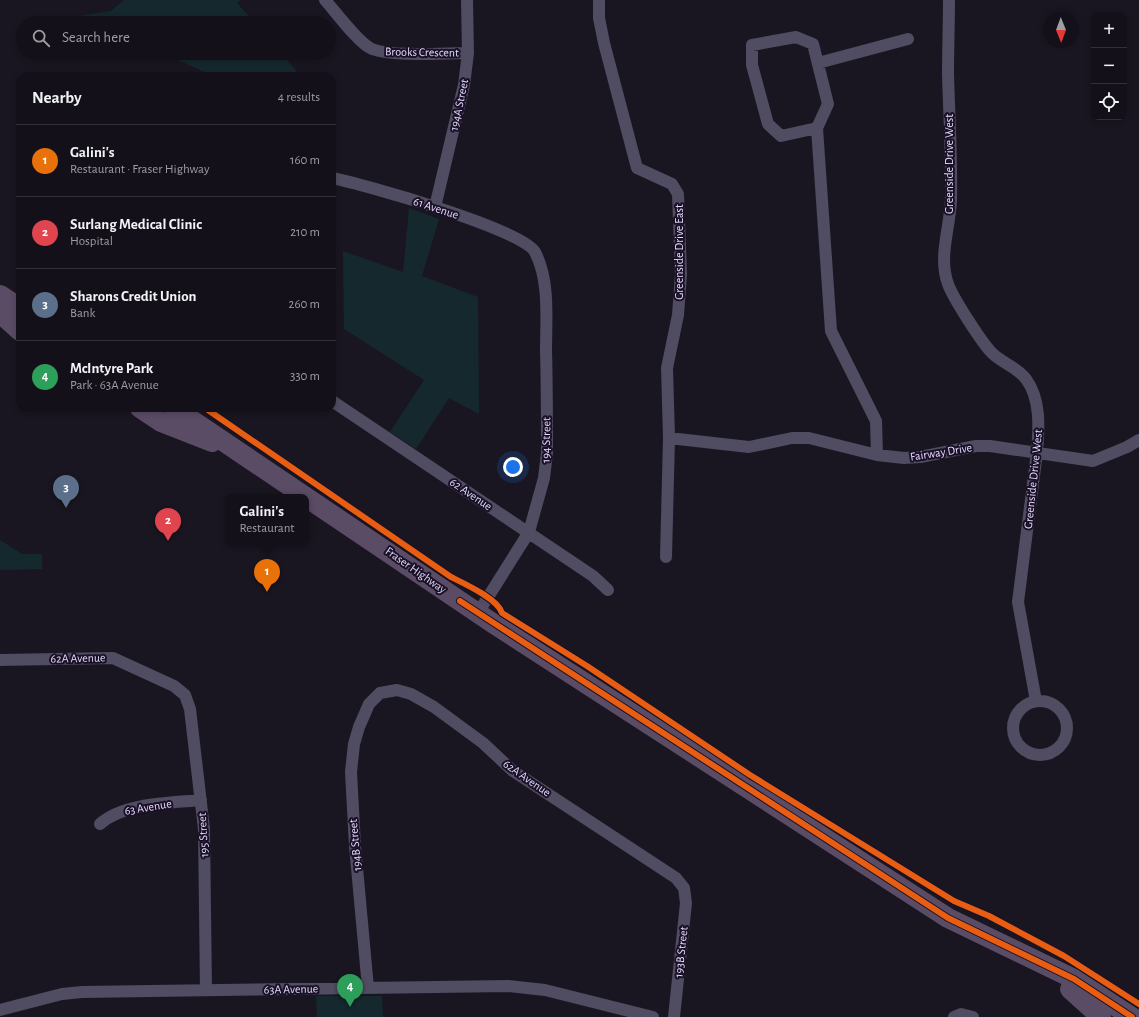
<!DOCTYPE html>
<html lang="en">
<head>
<meta charset="utf-8">
<style>
  :root { --surface:#141019; --page:#1d1922; --text:#f1f3f6; --muted:#9d9da2; --line:#333038; --accent:#1a73e8 }
  body { margin:0; font-family:"Alegreya Sans",sans-serif; background:var(--page); color:var(--text) }
  .controls { position:absolute; right:12px; top:12px; display:grid; overflow:hidden; border-radius:8px; box-shadow:0 2px 6px #0003 }
  .controls button { width:36px; height:36px; display:grid; place-items:center; padding:0; border:0; border-bottom:1px solid var(--line); background:var(--surface); color:var(--text); font:20px sans-serif }
  .compass { position:absolute; left:1043px; top:12px; width:36px; height:36px; border-radius:50%; background:var(--surface); box-shadow:0 2px 6px #0003; rotate:179deg }
  .you { position:absolute; left:513px; top:467px; width:14px; height:14px; margin:-10px; border:3px solid #fff; border-radius:50%; background:#1a73e8; box-shadow:0 0 0 6px #1a73e833 }
  .badge { display:grid; place-items:center; width:26px; height:26px; border-radius:50%; background:var(--accent); color:#fff; font-size:13px; font-weight:700 }
  .pin { position:absolute; translate:-50% -33px; filter:drop-shadow(0 1px 2px #0008) }
  .pin::after { content:''; position:absolute; top:21px; width:14px; height:12px; background:inherit; clip-path:polygon(0 0,100% 0,50% 100%) }
  .popup { position:absolute; left:225px; top:494px; width:84px; height:52px; box-sizing:border-box; display:grid; place-content:center; border-radius:8px; background:var(--surface); filter:drop-shadow(0 1px 3px #0005); font-size:13px; white-space:nowrap; color:var(--muted) }
  .popup b { font-size:15px; color:var(--text) }
  .popup::after { content:''; position:absolute; left:50%; top:100%; margin-left:-8px; border:8px solid transparent; border-top-color:var(--surface) }
  .list { margin:0; padding:0; list-style:none }
  h2 { display:flex; justify-content:space-between; align-items:center; height:52px; margin:0; padding:0 16px; font-size:17px }
  h2 small { font-size:13px; font-weight:400; color:var(--muted) }
  .list li { display:grid; grid-template-columns:26px 1fr auto; gap:12px; align-items:center; box-sizing:border-box; height:72px; padding:0 16px; border-top:1px solid var(--line) }
  .list b { display:block; font-size:15px; white-space:nowrap }
  .list p { margin:0; font-size:13px; white-space:nowrap; color:var(--muted) }
  .list em { font-size:13px; font-style:normal; color:var(--muted) }
  .icon { flex:none; width:22px; height:22px; fill:none; stroke:currentColor; stroke-width:2; stroke-linecap:round; stroke-linejoin:round }
  .map { position:relative; flex:none; width:1139px; height:1017px; overflow:hidden }
  .search { position:absolute; background:var(--surface); box-shadow:0 2px 6px #0003; left:16px; top:16px; width:320px; height:44px; display:flex; align-items:center; gap:10px; box-sizing:border-box; padding:0 14px; border-radius:22px; color:var(--muted); font-size:15px }
  .panel { position:absolute; background:var(--surface); box-shadow:0 2px 6px #0003; left:16px; top:72px; width:320px; height:340px; border-radius:12px }
  .map>svg:first-child { display:block }
</style>
</head>
<body>
<div class="map">
<svg width="1139" height="1017" viewBox="0 0 1139 1017">
  <rect width="100%" height="100%" fill="#1a1621"/>
  <path fill="#15282e" d="M124,0h116l-3,3 18,20h-160l-16,-7 32,-5z
    M163,53h118l20,23h-88z
    M409,208l30,11 -17,57 56,21 1,117 -30,-16 -33,51 -26,-17 34,-52 -80,-51 -1,-78 60,21z
    M0,540l22,14h20v15l-42,1z
    M316,996h66l1,21h-66z"/>
  <g fill="none" stroke-linecap="round" stroke-linejoin="round">
    <path stroke="#504c61" stroke-width="12" d="M325,0c10,11 34,44 47,49 21,8 72,4 96,4
      M599,0v18l5,25 33,125 35,16 6,10 3,80 -3,41 -11,53 2,70 -3,119
      M949,0c0,24 -1,49 -1,73 1,42 4,85 3,127 -1,28 -13,57 -3,84 5,14 34,59 44,69 10,10 25,14 34,26 15,20 13,49 11,73l-19,150 18,99
      M818,63l90,-24
      M817,128l-36,8 -13,-12 -16,-59v-20l44,-8 17,7 15,60 -11,24 14,203 45,90 1,34
      M332,178c31,6 190,51 203,74 15,29 11,67 11,99 1,34 1,68 1,102l-3,25 -15,54 -51,81
      M435,207l29,-122 4,-32 -1,-53
      M332,401l261,175 15,14
      M669,438l80,9 43,-9h17l68,17 27,3 16,-1 56,-11h14l103,15 34,-14 12,-7
      M0,660l113,-2 61,28 11,9 5,14 14,120 2,161
      M1013 728a27 27 0 1 1 54 0a27 27 0 1 1-54 0Z
      M100,824c23,-21 70,-21 101,-24
      M368,988l-13,-142 -4,-74 3,-28 5,-17 10,-23 11,-11 17,-3 14,4 23,13 49,36 30,28 163,107 8,10 2,15 -12,114
      M0,1010l62,-16 20,-2 426,-6 37,4 108,27
      M954,1017l7,-3 12,3"/>
    <path stroke="#5b4c66" stroke-width="20" d="M0,295l20,13
      M0,313l20,18
      M140,408l21,14 51,20
      M174,408l320,216 454,294 126,61 58,38
      M1070,989l31,28"/>
    <g stroke="#191126" stroke-width="8">
      <path id="cycleway" d="M205,408l246,169c14,7 47,22 51,36l85,53 163,109 204,126 35,15 75,40 75,48
        M460,601l488,317 126,61 58,38"/>
    </g>
    <use href="#cycleway" stroke="#e95d12" stroke-width="6"/>
  </g>
  <g text-anchor="middle" dominant-baseline="central" stroke-width="4" stroke-linejoin="round" paint-order="stroke">
    <g font-size="12" fill="#e4d8fd" stroke="#191126">
      <text transform="translate(422 52) rotate(1)">Brooks Crescent</text>
      <text transform="translate(459 105) rotate(-78)">194A Street</text>
      <text transform="translate(949 164) rotate(-90)">Greenside Drive West</text>
      <text transform="translate(436 208) rotate(18)">61 Avenue</text>
      <text transform="translate(679 252) rotate(-90)">Greenside Drive East</text>
      <text transform="translate(546 440) rotate(-89)">194 Street</text>
      <text transform="translate(941 452) rotate(-9)">Fairway Drive</text>
      <text transform="translate(1033 479) rotate(-84)">Greenside Drive West</text>
      <text transform="translate(471 494) rotate(34)">62 Avenue</text>
      <text transform="translate(416 570) rotate(35)">Fraser Highway</text>
      <text transform="translate(78 658) rotate(-1)">62A Avenue</text>
      <text transform="translate(527 778) rotate(35)">62A Avenue</text>
      <text transform="translate(148 807) rotate(-9)">63 Avenue</text>
      <text transform="translate(203 835) rotate(-93)">195 Street</text>
      <text transform="translate(355 845) rotate(-95)">194B Street</text>
      <text transform="translate(681 952) rotate(-84)">193B Street</text>
      <text transform="translate(291 989) rotate(-1)">63A Avenue</text>
    </g>
  </g>
</svg>
<div class="controls">
<button>+</button>
<button>−</button>
<button><svg class="icon" aria-label="locate" viewBox="0 0 24 24"><circle cx="12" cy="12" r="6"/><path d="M12 2v4M12 18v4M2 12h4M18 12h4"/></svg></button>
</div>
<svg class="compass" viewBox="-18 -18 36 36"><path d="M0-13l5 13h-10z" fill="#e53935"/><path d="M0 13l5-13h-10z" fill="#9d9da2"/></svg>
<div class="you"></div>
<div class="pin badge" style="left:267px;top:592px;background:#e8710a">1</div>
<div class="popup"><b>Galini's</b>Restaurant</div>
<div class="pin badge" style="left:168px;top:541px;background:#e0444e">2</div>
<div class="pin badge" style="left:66px;top:508px;background:#5c6f8a">3</div>
<div class="pin badge" style="left:350px;top:1007px;background:#2e9e5b">4</div>
<div class="search"><svg class="icon" aria-label="search" viewBox="0 0 24 24"><circle cx="10" cy="10" r="6"/><path d="M15 15l6 6"/></svg>Search here</div>
<section class="panel">
<h2>Nearby<small>4 results</small></h2>
<ul class="list">
<li><span class="badge" style="background:#e8710a">1</span><div><b>Galini's</b><p>Restaurant · Fraser Highway</p></div><em>160 m</em></li>
<li><span class="badge" style="background:#e0444e">2</span><div><b>Surlang Medical Clinic</b><p>Hospital</p></div><em>210 m</em></li>
<li><span class="badge" style="background:#5c6f8a">3</span><div><b>Sharons Credit Union</b><p>Bank</p></div><em>260 m</em></li>
<li><span class="badge" style="background:#2e9e5b">4</span><div><b>McIntyre Park</b><p>Park · 63A Avenue</p></div><em>330 m</em></li>
</ul>
</section>
</div>
</body>
</html>
